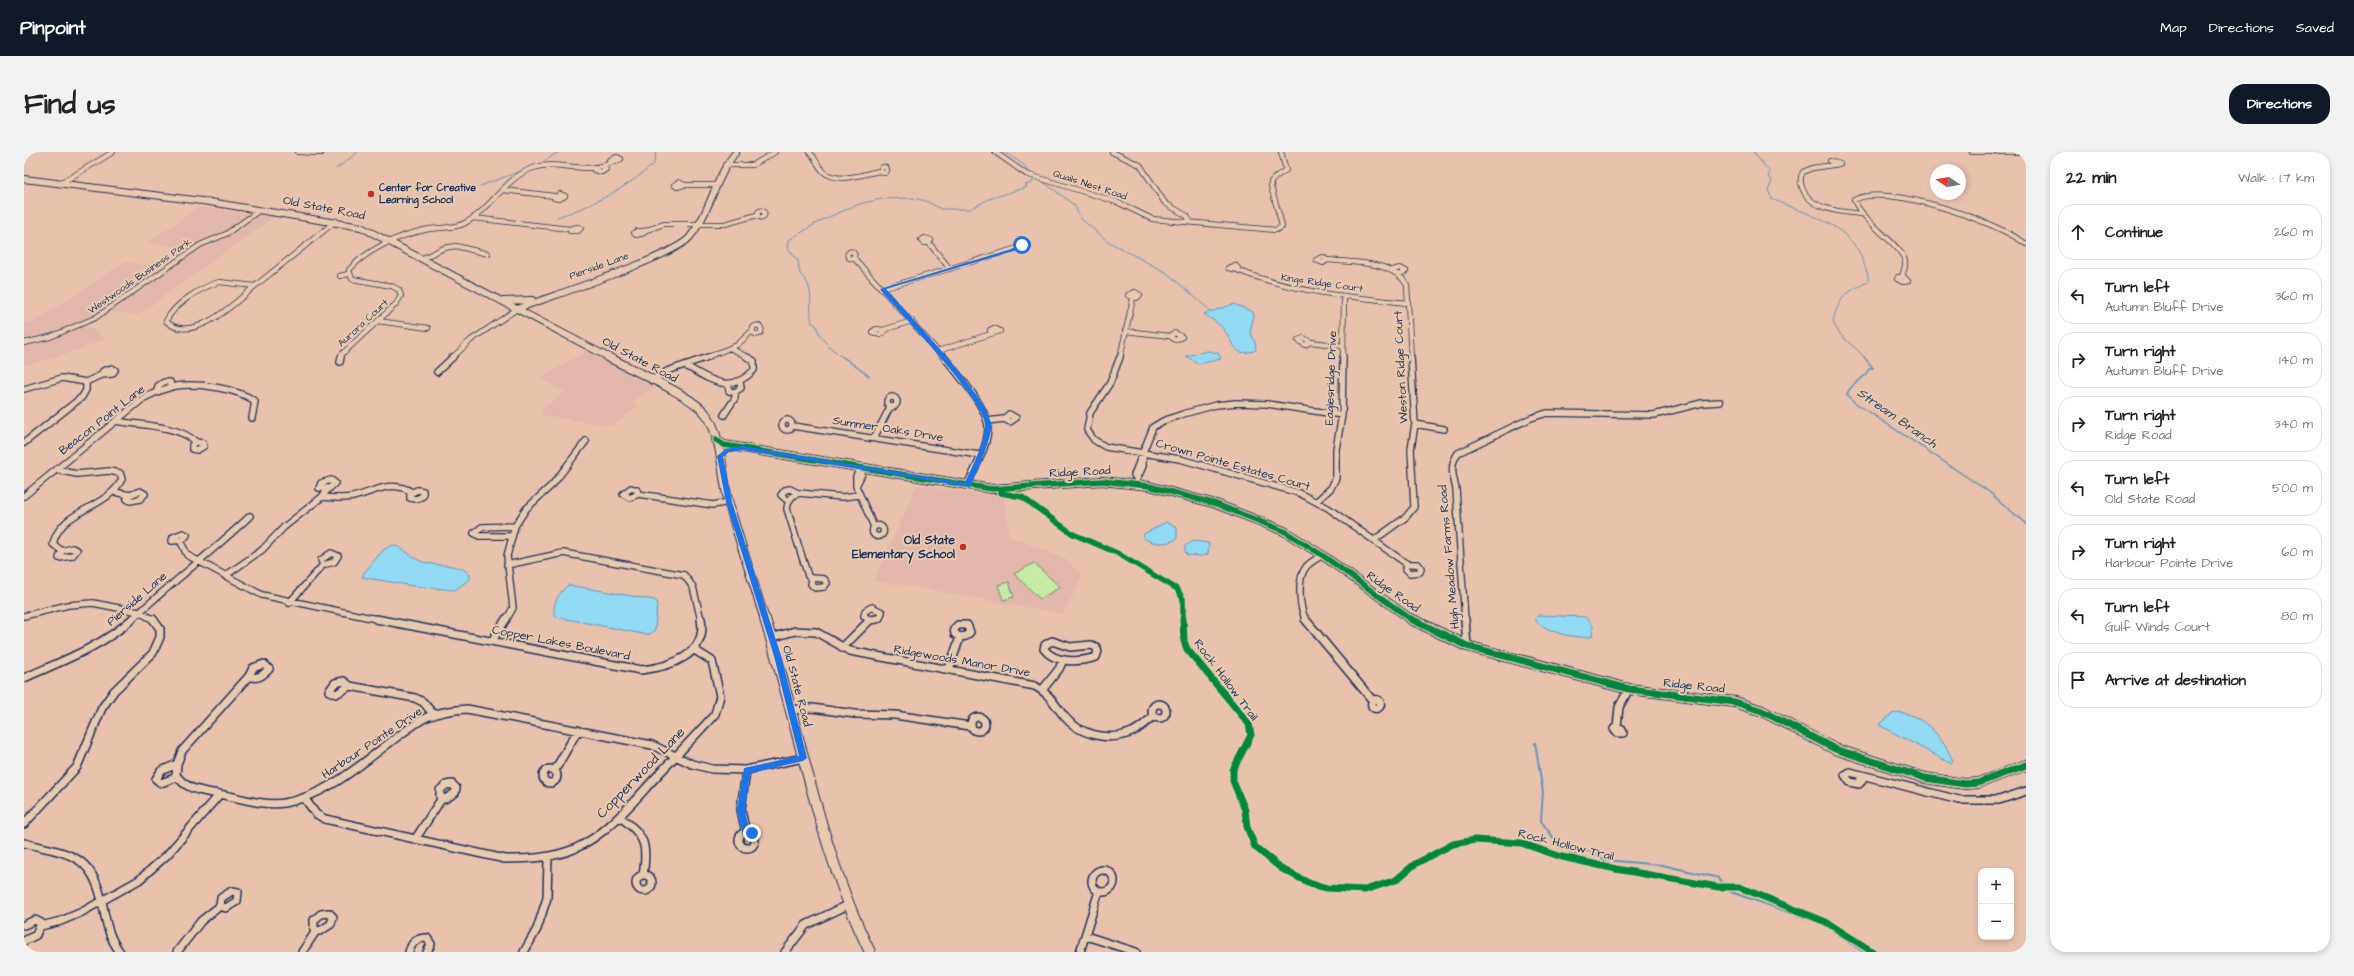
<!DOCTYPE html>
<html lang="en">
<head>
<meta charset="utf-8">
<style>
  :root { --surface:#fff; --page:#f2f2f2; --text:#222; --muted:#767676; --line:#e0e0e0; --accent:#111827 }
  body { margin:0; font-family:"Architects Daughter",sans-serif; background:var(--page); color:var(--text) }
  .controls { position:absolute; right:12px; bottom:12px; display:grid; overflow:hidden; border-radius:8px; box-shadow:0 2px 6px #0003 }
  .controls button { width:36px; height:36px; display:grid; place-items:center; padding:0; border:0; border-bottom:1px solid var(--line); background:var(--surface); color:var(--text); font:20px sans-serif }
  .compass { position:absolute; left:1906px; top:12px; width:36px; height:36px; border-radius:50%; background:var(--surface); box-shadow:0 2px 6px #0003; rotate:282deg }
  .stop { position:absolute; width:12px; height:12px; margin:-9px; border:3px solid #1a73e8; border-radius:50%; background:#fff }
  .stop.end { background:#1a73e8; border-color:#fff; box-shadow:0 1px 4px #0008 }
  .list { margin:0; padding:0; list-style:none }
  h2 { display:flex; justify-content:space-between; align-items:center; height:52px; margin:0; padding:0 16px; font-size:17px }
  h2 small { font-size:13px; font-weight:400; color:var(--muted) }
  .list li { display:grid; grid-template-columns:26px 1fr auto; gap:12px; align-items:center; box-sizing:border-box; height:56px; margin:0 8px 8px; padding:0 8px; border:1px solid var(--line); border-radius:16px }
  .list b { display:block; font-size:15px; white-space:nowrap }
  .list p { margin:0; font-size:13px; white-space:nowrap; color:var(--muted) }
  .list em { font-size:13px; font-style:normal; color:var(--muted) }
  .icon { flex:none; width:22px; height:22px; fill:none; stroke:currentColor; stroke-width:2; stroke-linecap:round; stroke-linejoin:round }
  .map { position:relative; flex:none; width:2002px; height:800px; overflow:hidden; border-radius:16px }
  header { display:flex; align-items:center; gap:24px; box-sizing:border-box; height:56px; padding:0 20px; background:var(--accent); color:#fff }
  header strong { font-size:19px }
  nav { display:flex; gap:22px; margin-inline-start:auto; font-size:14px }
  .intro { display:flex; align-items:center; justify-content:space-between; box-sizing:border-box; height:96px; padding:0 24px }
  h1 { margin:0; font-size:28px }
  .button { padding:10px 18px; border-radius:16px; background:var(--accent); color:#fff; font-size:14px; font-weight:700 }
  main { display:flex; gap:24px; padding:0 24px }
  aside { flex:1; background:var(--surface); border-radius:16px; box-shadow:0 2px 6px #0003 }
  .map>svg:first-child { display:block }
</style>
</head>
<body>
<header>
<strong>Pinpoint</strong>
<nav><a>Map</a><a>Directions</a><a>Saved</a></nav>
</header>
<div class="intro"><h1>Find us</h1><a class="button">Directions</a></div>
<main>
<div class="map">
<svg width="2002" height="800" viewBox="0 0 2002 800">
  <rect width="100%" height="100%" fill="#e9c2ae"/>
  <filter id="ink" filterUnits="userSpaceOnUse"><feTurbulence type="fractalNoise" baseFrequency=".025" numOctaves="2"/><feDisplacementMap in="SourceGraphic" scale="8" xChannelSelector="R" yChannelSelector="G"/><feConvolveMatrix kernelMatrix="1 2 1 2 8 2 1 2 1" color-interpolation-filters="sRGB"/></filter>
  <g filter="url(#ink)">
    <path fill="#e3b7ab" d="M175,55l52,6 -31,21 -31,14 -42,-5z
      M232,63l18,2 -136,98 -28,-4 89,-64z
      M101,110l39,5 -67,48 -43,19 -30,7v-18l9,-1z
      M62,172l19,15 -27,11 -54,16v-22z
      M562,199l69,36 -23,15 7,3 -26,21 -73,-11 5,-8 20,-15 -25,-13z
      M893,333l66,10h21l5,41 56,23 18,17 -20,38 -163,-30 -27,-2z"/>
    <path fill="#c5eba5" stroke="#708d82" d="M1010,411l26,24 -20,12 -26,-25z
      M985,430l5,15 -11,3 -5,-15z"/>
    <path fill="#93dbf5" stroke="#6396b9" d="M1210,152l19,8 1,4 -4,15 5,11 1,8c-23,9 -22,-7 -32,-20 -4,-6 -13,-11 -20,-16z
      M1184,199l10,2 3,6 -22,5 -13,-8z
      M1142,370l11,6v10c-7,7 -26,7 -34,-1l1,-3z
      M1169,389l16,2 -1,11 -7,2 -14,-1 -2,-3v-6z
      M369,393c12,3 18,13 30,17 14,5 37,0 47,13v4l-15,11 -42,-4 -51,-9 2,-4 19,-23z
      M545,433l85,15 3,2 -2,28 -5,4h-7l-87,-17c-6,-10 4,-27 13,-32z
      M1514,463l47,2c7,5 11,12 6,20 -19,1 -37,-3 -53,-14l-3,-4z
      M1876,560c26,5 43,26 53,49l-3,2 -71,-38 13,-11z"/>
    <g fill="none" stroke-linecap="round" stroke-linejoin="round">
      <path stroke="#6396b9" stroke-width="1" d="M981,0l20,14 6,8
        M1729,0l17,20 -2,4 4,5 -4,9 4,9c35,16 79,24 92,65 2,6 5,12 4,18 -23,11 -29,14 -35,40 8,19 20,21 32,36
        M514,13l21,-13
        M312,17l22,-17
        M1017,28l33,25 7,14 28,23 58,31 45,39
        M456,34l47,-17
        M533,65c36,-11 69,-29 97,-53l2,-12
        M820,206c-13,-9 -23,-17 -28,-33l-4,-2c-4,-19 4,-35 -12,-49l-2,-13 -10,-13 1,-8 33,-20 37,-16 22,-5 32,-1 13,3 15,8h29l19,-10 38,-12 -2,-2 7,-2 2,-5"/>
      <path stroke="#6396b9" stroke-width="1.5" d="M819,205l26,19
        M1840,205l9,11h-4c-4,13 -18,14 -22,26l7,8 134,89 38,33"/>
      <path stroke="#6396b9" stroke-width="2" d="M1511,591l8,49 -2,29 14,19 18,15 9,-4h9l14,9 57,5 57,13 12,14 91,32 41,28"/>
      <g stroke="#1b2f5e" stroke-width="6">
        <path id="minor-far2" d="M274,0l23,1
          M785,0c7,6 9,15 15,20 14,12 39,2 55,-1
          M971,0l31,22 91,28 35,17 124,11 6,-3c-2,-12 -13,-43 -11,-45 3,-5 10,-9 15,-12l-5,-18
          M1088,0l28,13 25,38 22,13 3,5
          M1948,0h50
          M593,5l4,2 -6,3 -5,-2z
          M1809,12l-3,-3 10,3 -28,4 -9,4c-3,5 -3,10 -1,15 7,23 40,25 60,27
          M701,13h28l22,-13
          M857 18a3 3 0 1 1 6 0a3 3 0 1 1-6 0Z
          M570,18l8,2 4,-3 -3,-2
          M655,30l5,3 -7,2 -3,-2z
          M36,32l53,-32
          M660,33h33
          M479,38l51,6
          M536,42l5,2 -6,3 -5,-1z
          M733.5 62a3.5 3.5 0 1 1 7 0a3.5 3.5 0 1 1-7 0Z
          M449,66l97,11
          M554,75l3,1 -3,3h-8l2,-3z
          M613,79h6l1,2 -8,2 -2,-2z
          M620,79l20,-7h61l32,-9
          M901,86l6,2 -2,3h-6l-2,-3z
          M998 94a3 3 0 1 1 6 0a3 3 0 1 1-6 0Z
          M905,91l21,26
          M823.5 103a3.5 3.5 0 1 1 7 0a3.5 3.5 0 1 1-7 0Z
          M829,105l91,101
          M1299,105l4,3 -4,3 -7,-3z
          M399,106l21,-10 12,-2 32,8
          M1303,108c25,3 66,0 80,25l4,73
          M1211,113l3,3 -1,2 -9,-2z
          M1213,118c55,22 112,27 171,33
          M1369,118l7,-2 6,3 -6,3
          M316,124l8,-2
          M1874,125h6l4,4 -5,1 -6,-3z
          M1878,125c1,-5 4,-10 3,-15 0,-14 -43,-41 -51,-62 32,-18 143,22 172,44
          M195,130l36,4c-19,16 -63,60 -89,35 9,-18 34,-33 53,-39z
          M231,134l81,-65
          M858,137l139,-42
          M1111,140l5,3 -3,3 -9,-3z
          M354,169l50,7
          M728.5 178a4.5 4.5 0 1 1 9 0a4.5 4.5 0 1 1-9 0Z
          M852,177l7,1 1,2 -4,3 -8,-3z
          M859,178l29,-9
          M1101,179l45,5
          M1151,181l7,4 -7,3 -5,-4z
          M1280,186l7,4 -6,3 -7,-5z
          M1287,190l32,4
          M0,191l26,-6 45,-19 105,-73 26,-11 34,-24
          M706,196l19,10
          M914,199l62,-20 -6,-3 -4,2 1,3
          M317,206v-3l55,-51 5,-8 -2,-6 -7,-4 -40,-7 -3,-9c18,-21 53,-36 80,-41 12,-2 25,0 36,-6 26,-13 39,-45 68,-55 27,-9 51,8 80,-6
          M428,206l19,-18 46,-31
          M681,206l32,-13 15,-14
          M1096,206l13,-60
          M1319,206l1,-62"/>
      </g>
      <g stroke="#1b2f5e" stroke-width="8">
        <path id="minor-far1" d="M920,205c13,16 43,50 44,70 0,20 -13,41 -21,58
          M1096,205l-10,26 -20,30 -3,17 7,10 12,7 74,12 119,34 29,15 79,56
          M316,210l1,-5
          M662,214c25,14 44,29 68,4v-9l-7,-4
          M88,216l3,2 -3,4 -11,1 2,-4z
          M413,220l16,-15
          M628,229l15,-10 41,-14
          M62,230l15,-7
          M704,232l1,7 6,1 6,-4 -1,-6
          M0,237l38,-11 24,4
          M133,239l1,-5 6,-4h6l1,5
          M863 250a5 5 0 1 1 10 0a5 5 0 1 1-10 0Z
          M985,262l7,4 -6,4 -6,-3z
          M700,263l11,-17v-6
          M758 273a5 5 0 1 1 10 0a5 5 0 1 1-10 0Z
          M91,269c23,4 64,4 81,21
          M964,269l16,-2
          M1391,272l29,5
          M769,274l186,29
          M850,286l16,-31
          M172,290l7,1 1,3 -7,4 -5,-1v-4z
          M0,291l58,-46 4,-7v-8
          M837,316l1,6 -6,12 18,41
          M32,318l21,4 32,-3 11,2 2,6c-15,31 -61,29 -69,65l9,7
          M1113,327l6,-13v-14
          M307,328l4,3 -5,5h-11l2,-5z
          M1112,332l1,-5 -3,-4 19,-48 10,-6 20,-7 33,-9 20,-2 31,1 75,11
          M832,334v-10l5,-8
          M607,336l6,2 1,4 -8,4 -7,-4z
          M393,338l6,1v5l-7,3 -6,-1v-4z
          M116,339l5,3 -5,5 -10,2 -3,-2 3,-4z
          M90,340l16,3
          M614,342l75,11 16,-3
          M0,344l120,-98c10,-5 21,-10 32,-12 23,-3 60,2 79,15l-3,17
          M298,345c10,1 21,2 31,0 21,-5 39,-18 59,-5
          M764,349l-7,-6 4,-5 5,-1 8,4
          M1293,349l14,-13 5,-10v-29l6,-34 1,-58
          M848.5 379a5.5 5.5 0 1 1 11 0a5.5 5.5 0 1 1-11 0Z
          M159,381l4,2 -4,5 -11,1 1,-4z
          M487,384h-32l-5,-3 8,-6 33,-1
          M1350,388l32,-23 8,-10 -3,-58 4,-25 -4,-67
          M157,390l6,13 75,40 119,25
          M48,396l5,2 -5,6 -13,2 3,-7z
          M307,401l7,3 -4,6 -11,3 -2,-5z
          M1383,412h11l3,4 -1,4 -10,1 -4,-4z
          M483,413l56,-12 121,22 9,12 8,33
          M201,424l37,-26 22,-23 38,-30 6,-8
          M788,426l12,1 3,4 -3,4 -9,1 -4,-4z
          M788,426l-4,-2 -21,-67c1,-9 4,-13 12,-16l43,4 17,-2
          M265,451l34,-38
          M0,464l44,-11 25,-2 46,9 15,8
          M107,468c39,-36 81,-68 119,-104
          M482,468l7,-12 -6,-52 8,-30 11,-17 27,-25 33,-43
          M846,468l-6,-4 1,-5 7,-4 10,5 -2,6 -8,2
          M1282,468c-7,-12 -9,-42 0,-53 4,-5 11,-8 16,-12
          M1441,468l-9,-131c-3,-14 -7,-23 2,-36l73,-35 16,-5 107,2 48,-12 18,-1"/>
      </g>
      <g stroke="#1b2f5e" stroke-width="10">
        <path id="minor" d="M352,467l265,51c29,-3 67,-15 60,-51
          M844,467l2,1
          M1281,467l68,82
          M1441,467l2,27
          M846,468l7,-1
          M934,473h9l3,7 -4,4 -6,1 -5,-3 -1,-5z
          M746,486l25,-7 21,1 34,19 185,35c15,8 19,18 29,30 15,19 45,26 68,16 8,-3 15,-11 22,-16
          M468,489l14,-22
          M1028,489l18,6 21,-2 5,2 2,4 -2,6c-16,5 -41,7 -52,-8l1,-4z
          M818,496l28,-28
          M240,512l5,5c-6,6 -11,11 -20,7l4,-8z
          M925,517l11,-32
          M225,524l-67,75 -5,13 -1,11c12,17 30,16 48,20 20,4 40,11 60,8 52,-8 96,-58 139,-84 13,-7 30,-9 44,-10l185,36 40,19 20,5 34,1 57,-12
          M0,526c38,-17 77,-31 108,-59
          M320,529l6,5 -14,8 -7,-3 6,-8z
          M326,534l65,12 8,4 11,13
          M1019,537l16,-20 4,-9
          M1347.5 552a4.5 4.5 0 1 1 9 0a4.5 4.5 0 1 1-9 0Z
          M1128 559a7 7 0 1 1 14 0a7 7 0 1 1-14 0Z
          M767,558l21,-2 43,6 40,1 75,11
          M947 572a7 7 0 1 1 14 0a7 7 0 1 1-14 0Z
          M1593,575l5,2 1,4h-6l-3,-4z
          M1593,575l2,-20 10,-18
          M153,612l-16,7 -5,8 5,4 16,-6
          M519 624a7 7 0 1 1 14 0a7 7 0 1 1-14 0Z
          M531,618l23,-40
          M722,618l-5,40 5,23
          M1835,623l3,6 -3,3 -9,-2 -5,-7 5,-3 109,28h40l27,-9
          M428,632l4,4 -1,5 -10,6 -5,-2v-7l6,-5z
          M281,647l11,15 9,5 180,40c24,0 47,-1 69,-10 34,-15 58,-46 82,-72 20,-21 40,-42 59,-63l5,-18 -8,-35 -19,-12
          M596,665c25,18 28,28 23,58
          M0,672l53,-57 25,-59 12,-17 39,-38 7,-16v-8l-7,-10
          M715 688a8 8 0 1 1 16 0a8 8 0 1 1-16 0Z
          M392,686l26,-40
          M0,691c46,11 69,11 79,63 3,17 6,32 17,46
          M1068 729a11 11 0 1 1 22 0a11 11 0 1 1-22 0Z
          M612 731a8 8 0 1 1 16 0a8 8 0 1 1-16 0Z
          M208,739l6,1 -1,9 -11,7 -6,-2 1,-8z
          M305,761l4,4 -2,7 -11,7 -6,-1v-10l7,-6z
          M0,773l11,-5 6,3 -5,12 -12,6
          M17,774l20,-5 21,-9 57,-32 28,-25 53,-61
          M1062,784l50,16
          M153,800l24,-31 19,-15
          M278,800l14,-21
          M385,800c3,-10 7,-14 18,-14l4,6 -4,8
          M500,800l13,-23 10,-31 1,-40
          M761,800l21,-27 42,-20
          M1056,800l19,-61"/>
      </g>
      <g stroke="#1b2f5e" stroke-width="8">
        <path id="tertiary-far2" d="M0,27l186,23 151,25 249,131
          M479,149l29,-1
          M493,157c31,-12 157,-52 173,-72 21,-26 25,-60 46,-85"/>
      </g>
      <g stroke="#1b2f5e" stroke-width="10">
        <path id="tertiary-far1" d="M584,205c24,13 81,37 97,56 17,19 17,66 24,91 11,39 24,77 36,116
          M692,288l8,5 268,44 110,-8 47,5 67,18 68,27 38,24 90,65"/>
      </g>
      <g stroke="#1b2f5e" stroke-width="12">
        <path id="tertiary" d="M741,467c35,111 53,227 105,333
          M1387,467l56,27 162,43 106,13 27,9 73,38 90,29 40,6 13,-1 48,-18"/>
      </g>
      <use href="#minor-far2" stroke="#e8caae" stroke-width="4.5"/>
      <use href="#minor-far1" stroke="#e8caae" stroke-width="5.5"/>
      <use href="#minor" stroke="#e8caae" stroke-width="7"/>
      <use href="#tertiary-far2" stroke="#e8caae" stroke-width="6"/>
      <use href="#tertiary-far1" stroke="#e8caae" stroke-width="8"/>
      <use href="#tertiary" stroke="#e8caae" stroke-width="10"/>
      <g stroke="#e8caae" stroke-width="8">
        <path id="cycleway-far1" d="M692,288l8,5 268,44 110,-8 47,5 67,18 68,27 38,24 90,65
          M977,341l21,4 51,37 44,19 60,36 6,10v21"/>
      </g>
      <g stroke="#e8caae" stroke-width="10">
        <path id="cycleway" d="M1159,467l1,22 3,8 62,75 2,11 -18,35v11l12,29 2,17 8,20 27,22 29,15 16,4 38,2 31,-10 19,-16 38,-20 22,-4 46,3 41,14 54,12 102,18h21l87,35 47,30
          M1387,467l56,27 162,43 106,13 27,9 73,38 90,29 40,6 13,-1 48,-18"/>
      </g>
      <use href="#cycleway-far1" stroke="#00873e" stroke-width="5.5"/>
      <use href="#cycleway" stroke="#00873e" stroke-width="7"/>
    </g>
  </g>
  <path fill="#1a73e8" d="M996,92l4,1 -1,3 -137,41c22,25 100,106 105,134 2,14 -15,50 -21,64l-227,-37 -14,2 -6,5 9,45 49,154 26,102 -4,3 -53,12 -5,37 4,19 7,4 -4,3 -9,-1 -6,-25 7,-42 55,-12 -25,-100 -48,-154 -9,-46 9,-7 17,-3 222,37c7,-17 20,-39 20,-58 1,-24 -86,-112 -105,-136l128,-39 11,-4z"/>
  <g fill="#c8321e" stroke="#e8caae" stroke-width="1.5">
    <circle cx="347" cy="42" r="4"/>
    <circle cx="939" cy="395" r="4"/>
  </g>
  <g text-anchor="middle" dominant-baseline="central" stroke-width="4" stroke-linejoin="round" paint-order="stroke">
    <g font-size="10" fill="#1b2f5e" stroke="#e8caae">
      <text transform="translate(1066 33) rotate(18)">Quails Nest Road</text>
      <text transform="translate(575 114) rotate(-20)">Pierside Lane</text>
      <text transform="translate(116 124) rotate(-35)">Westwoods Business Park</text>
      <text transform="translate(1298 131) rotate(8)">Kings Ridge Court</text>
      <text transform="translate(339 171) rotate(-43)">Aurora Court</text>
    </g>
    <g font-size="10" font-weight="bold" fill="#1b2f5e" stroke="#e8caae" text-anchor="start">
      <text x="355" y="36">Center for Creative<tspan x="355" dy="12">Learning School</tspan></text>
    </g>
    <g font-size="12" fill="#1b2f5e" stroke="#e8caae">
      <text transform="translate(300 56) rotate(11)">Old State Road</text>
      <text transform="translate(616 208) rotate(28)">Old State Road</text>
      <text transform="translate(1377 215) rotate(-93)">Weston Ridge Court</text>
      <text transform="translate(1307 226) rotate(-88)">Eaglesridge Drive</text>
      <text transform="translate(78 268) rotate(-38)">Beacon Point Lane</text>
      <text transform="translate(864 277) rotate(9)">Summer Oaks Drive</text>
      <text transform="translate(1209 313) rotate(16)">Crown Pointe Estates Court</text>
      <text transform="translate(1056 320) rotate(-3)">Ridge Road</text>
      <text transform="translate(1425 405) rotate(-95)">High Meadow Farms Road</text>
      <text transform="translate(1369 440) rotate(35)">Ridge Road</text>
      <text transform="translate(113 447) rotate(-41)">Pierside Lane</text>
      <text transform="translate(537 491) rotate(11)">Copper Lakes Boulevard</text>
      <text transform="translate(938 509) rotate(10)">Ridgewoods Manor Drive</text>
      <text transform="translate(1202 528) rotate(53)">Rock Hollow Trail</text>
      <text transform="translate(773 534) rotate(75)">Old State Road</text>
      <text transform="translate(1670 534) rotate(6)">Ridge Road</text>
      <text transform="translate(348 591) rotate(-34)">Harbour Pointe Drive</text>
      <text transform="translate(1542 693) rotate(14)">Rock Hollow Trail</text>
    </g>
    <g font-size="12" font-weight="bold" fill="#1b2f5e" stroke="#e8caae" text-anchor="end">
      <text x="931" y="388">Old State<tspan x="931" dy="14">Elementary School</tspan></text>
    </g>
    <g font-size="13" font-style="italic" fill="#27406d" stroke="#e8caae">
      <text transform="translate(1873 266) rotate(35)">Stream Branch</text>
    </g>
    <g font-size="14" fill="#1b2f5e" stroke="#e8caae">
      <text transform="translate(617 621) rotate(-46)">Copperwood Lane</text>
    </g>
  </g>
</svg>
<div class="controls">
<button>+</button>
<button>−</button>
</div>
<svg class="compass" viewBox="-18 -18 36 36"><path d="M0-13l5 13h-10z" fill="#e53935"/><path d="M0 13l5-13h-10z" fill="#767676"/></svg>
<div class="stop" style="left:998px;top:93px"></div>
<div class="stop end" style="left:728px;top:681px"></div>
</div>
<aside>
<h2>22 min<small>Walk · 1.7 km</small></h2>
<ul class="list">
<li><svg class="icon" aria-label="ahead" viewBox="0 0 24 24"><path d="M12 20V5M6 11l6-6 6 6"/></svg><div><b>Continue</b></div><em>260 m</em></li>
<li><svg class="icon" aria-label="left" viewBox="0 0 24 24"><path d="M17 20v-9H6M10 6l-5 5 5 5"/></svg><div><b>Turn left</b><p>Autumn Bluff Drive</p></div><em>360 m</em></li>
<li><svg class="icon" aria-label="right" viewBox="0 0 24 24"><path d="M7 20v-9h11M14 6l5 5-5 5"/></svg><div><b>Turn right</b><p>Autumn Bluff Drive</p></div><em>140 m</em></li>
<li><svg class="icon" aria-label="right" viewBox="0 0 24 24"><path d="M7 20v-9h11M14 6l5 5-5 5"/></svg><div><b>Turn right</b><p>Ridge Road</p></div><em>340 m</em></li>
<li><svg class="icon" aria-label="left" viewBox="0 0 24 24"><path d="M17 20v-9H6M10 6l-5 5 5 5"/></svg><div><b>Turn left</b><p>Old State Road</p></div><em>500 m</em></li>
<li><svg class="icon" aria-label="right" viewBox="0 0 24 24"><path d="M7 20v-9h11M14 6l5 5-5 5"/></svg><div><b>Turn right</b><p>Harbour Pointe Drive</p></div><em>60 m</em></li>
<li><svg class="icon" aria-label="left" viewBox="0 0 24 24"><path d="M17 20v-9H6M10 6l-5 5 5 5"/></svg><div><b>Turn left</b><p>Gulf Winds Court</p></div><em>80 m</em></li>
<li><svg class="icon" aria-label="arrive" viewBox="0 0 24 24"><path d="M6 21V4h12l-3 4 3 4H6"/></svg><div><b>Arrive at destination</b></div></li>
</ul>
</aside>
</main>
</body>
</html>
